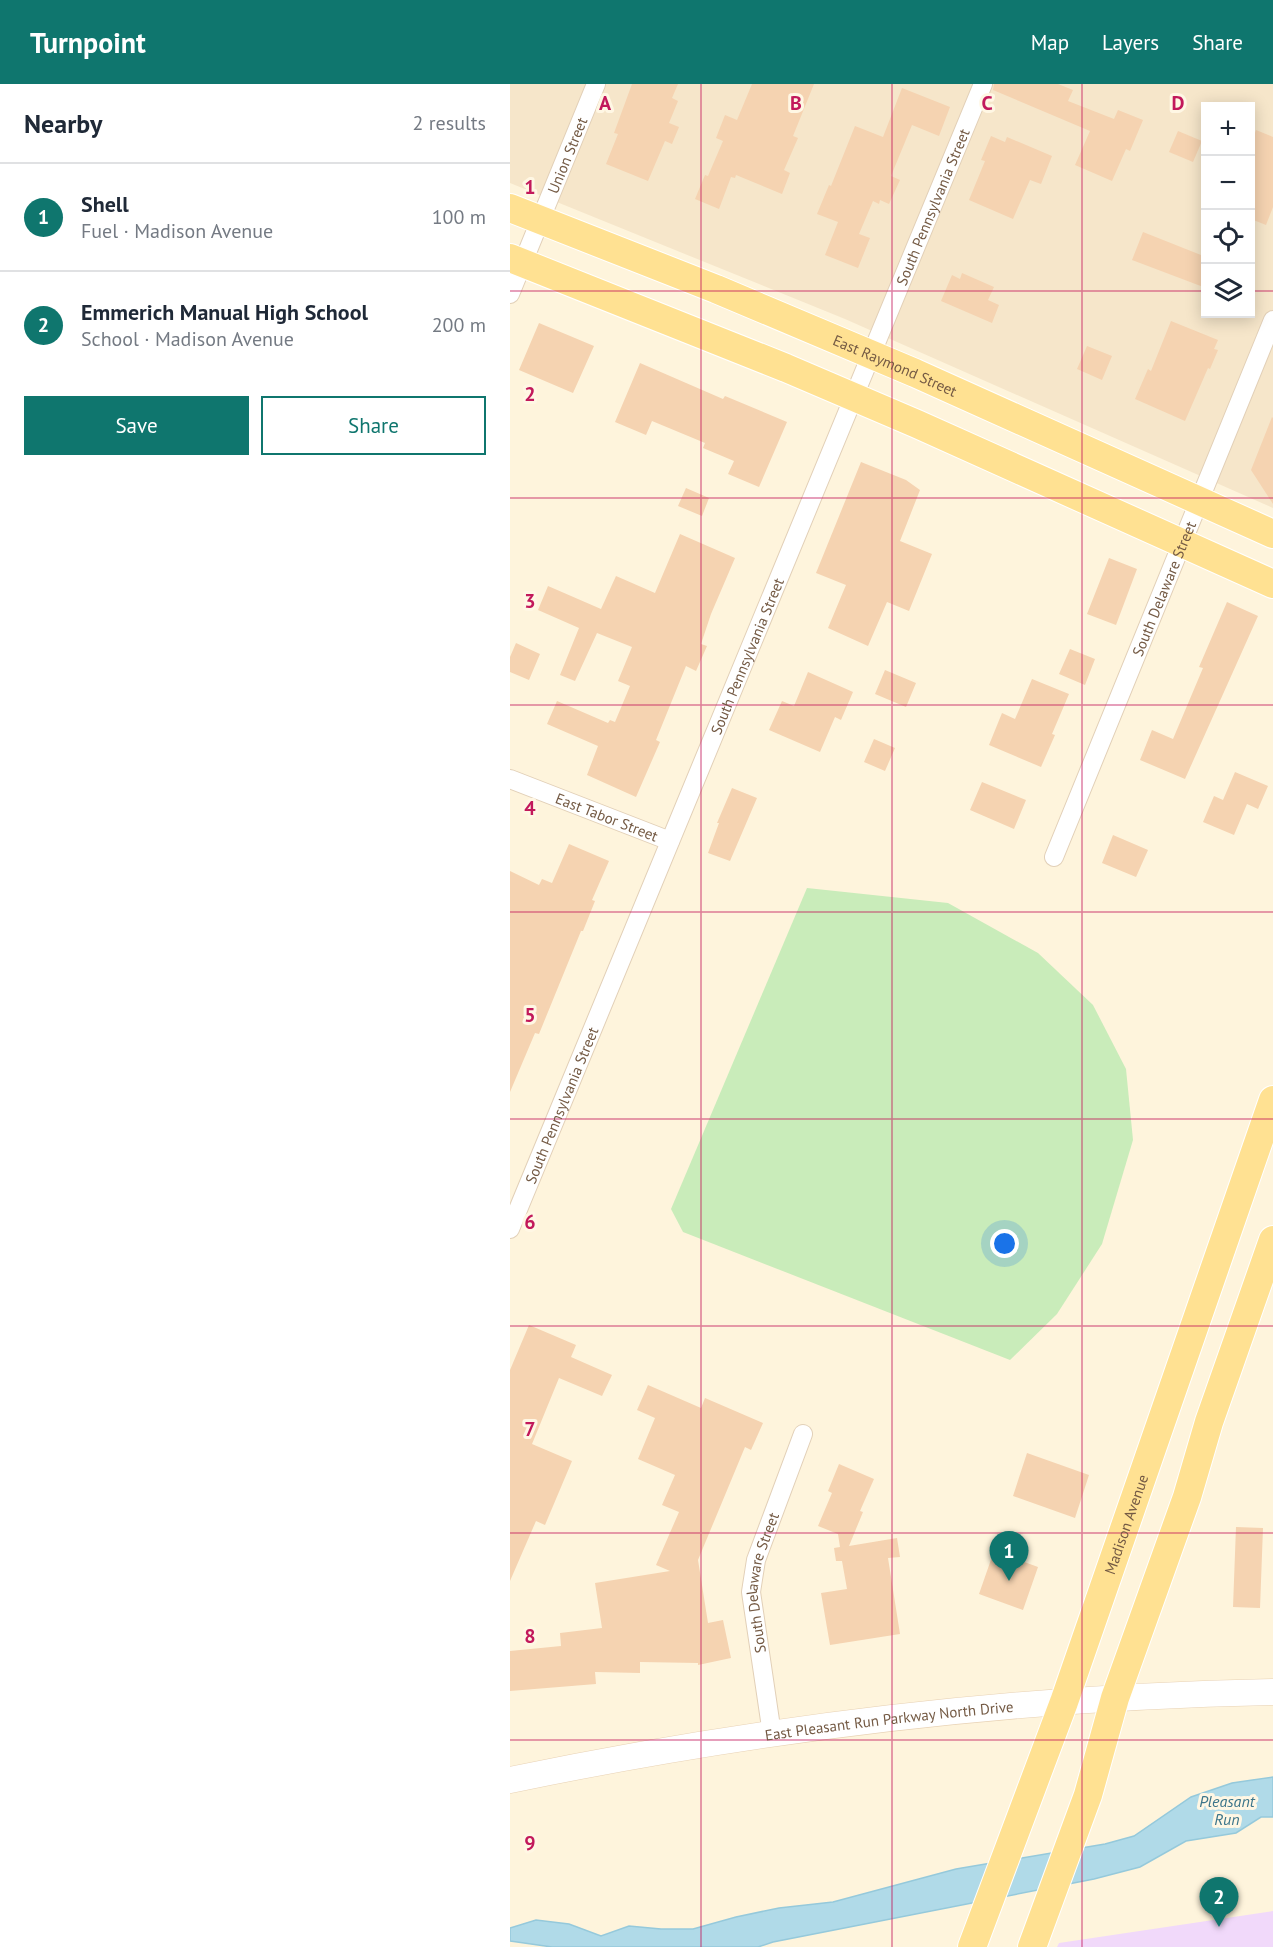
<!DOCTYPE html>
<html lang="en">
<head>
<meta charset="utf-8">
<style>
  :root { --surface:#fff; --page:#f2f2f3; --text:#1f2937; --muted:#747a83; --line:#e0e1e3; --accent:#0f766e }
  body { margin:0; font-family:"PT Sans",sans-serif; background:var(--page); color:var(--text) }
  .controls { position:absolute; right:18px; top:18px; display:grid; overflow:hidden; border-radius:0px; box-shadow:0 3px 15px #0003 }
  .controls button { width:54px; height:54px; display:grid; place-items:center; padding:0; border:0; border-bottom:2px solid var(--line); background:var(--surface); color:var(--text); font:30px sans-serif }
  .you { position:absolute; left:495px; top:1160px; width:21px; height:21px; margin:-15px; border:4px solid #fff; border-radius:50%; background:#1a73e8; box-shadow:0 0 0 9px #1a73e833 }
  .badge { display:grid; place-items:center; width:39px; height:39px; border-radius:50%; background:var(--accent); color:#fff; font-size:20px; font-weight:700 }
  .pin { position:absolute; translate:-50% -50px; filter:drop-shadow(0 2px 3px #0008) }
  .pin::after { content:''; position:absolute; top:32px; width:21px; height:18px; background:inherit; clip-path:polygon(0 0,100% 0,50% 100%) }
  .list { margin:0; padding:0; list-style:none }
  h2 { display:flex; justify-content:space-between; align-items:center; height:78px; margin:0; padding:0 24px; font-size:26px }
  h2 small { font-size:20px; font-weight:400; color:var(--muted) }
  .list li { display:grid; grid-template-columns:39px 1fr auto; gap:18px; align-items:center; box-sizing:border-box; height:108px; padding:0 24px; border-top:2px solid var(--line) }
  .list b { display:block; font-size:22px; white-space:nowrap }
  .list p { margin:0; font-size:20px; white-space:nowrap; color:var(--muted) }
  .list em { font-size:20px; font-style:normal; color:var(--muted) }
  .actions { display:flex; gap:12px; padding:18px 24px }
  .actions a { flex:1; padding:14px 0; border:2px solid var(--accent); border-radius:0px; text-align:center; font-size:21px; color:var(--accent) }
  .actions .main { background:var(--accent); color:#fff }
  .icon { flex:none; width:33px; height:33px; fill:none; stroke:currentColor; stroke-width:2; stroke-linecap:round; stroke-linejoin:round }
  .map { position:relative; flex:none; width:763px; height:1863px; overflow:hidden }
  header { display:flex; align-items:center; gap:36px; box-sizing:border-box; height:84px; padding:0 30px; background:var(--accent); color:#fff }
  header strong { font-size:28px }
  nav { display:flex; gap:33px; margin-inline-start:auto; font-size:21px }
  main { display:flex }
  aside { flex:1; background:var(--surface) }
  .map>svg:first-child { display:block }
</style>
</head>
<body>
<header>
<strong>Turnpoint</strong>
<nav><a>Map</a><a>Layers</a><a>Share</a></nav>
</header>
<main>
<aside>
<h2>Nearby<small>2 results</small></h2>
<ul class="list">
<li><span class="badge">1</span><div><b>Shell</b><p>Fuel · Madison Avenue</p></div><em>100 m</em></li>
<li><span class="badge">2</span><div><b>Emmerich Manual High School</b><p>School · Madison Avenue</p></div><em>200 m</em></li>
</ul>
<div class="actions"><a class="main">Save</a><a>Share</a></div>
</aside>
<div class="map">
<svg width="763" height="1863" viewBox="0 0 763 1863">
  <rect width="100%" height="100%" fill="#fef4dc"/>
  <path fill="#f6e6ca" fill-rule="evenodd" d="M0,0h763v424l-428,-189 -335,-136zM696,22h44v208h-44z"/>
  <path fill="#f1d9fa" d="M763,1827v36h-216l2,-4z"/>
  <path fill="#c9ecba" d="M297,804l141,15 90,50 55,52 33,64 7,71 -31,104 -45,70 -47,46 -327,-128 -12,-23z"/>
  <path fill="#b0dae8" stroke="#95c9db" stroke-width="1.5" d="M763,1693v40h-12l-25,16 -50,8 -46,26 -46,12 -321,63 -15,5h-206l-42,-6v-13l26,-8 33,4 32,12 28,-10 32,3h32l43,-12 43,-9 54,-6 123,-33 149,-25 29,-8 57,-39 41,-14z"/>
  <path fill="#f5d3b1" d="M122,0h46l-6,14 6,3 -9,22 10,4 -7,17 -7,-3 -17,40 -42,-17 12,-30 -4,-1z
    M242,0h62l-21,52 5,2 -14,32 6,3 -8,21 -46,-19 -1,3 -4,-1 -12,32 -24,-10 10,-24 3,1 15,-35 -7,-3 9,-23 12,5z
    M484,0h64l15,6 -5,11 46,18 4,-9 25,10 -13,31 -4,-2 -14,32 -37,-16 15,-34 -97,-41z
    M392,4l48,19 -11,29 -27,-11 -21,51 9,4 -11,24 -9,-4 -1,4 -6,-3 -14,33 11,4 -12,30 -33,-13 13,-33 -21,-8 12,-29 2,1 24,-60 28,11z
    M746,46l17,7v70l-7,18 -15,-6v-75z
    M668,47l24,10 -9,21 -24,-10z
    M481,52l14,6 2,-5 45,19 -11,28 -11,-4 -17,39 -44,-19 16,-39 -4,-1z
    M633,148l63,25v31l-74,-28z
    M452,189l32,14 -6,13 11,5 -7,18 -51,-22 11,-26 8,4z
    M661,237l47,19 -4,9 4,1 -8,19 -2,-1 -23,53 -50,-22 13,-30 3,2z
    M29,239l55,23 -21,47 -54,-23z
    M577,262l25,10 -10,24 -25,-11z
    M130,279l83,36 2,-3 62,26 -28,65 -31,-13 6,-13 -31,-13 2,-5 -53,-22 -6,14 -31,-13z
    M762,333l1,1v86l-22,-34z
    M351,378l45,18 14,10 -20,51 32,13 -23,57 -22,-9 -19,44 -40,-18 18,-43 -30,-12z
    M176,404l23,10 -7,18 -24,-10z
    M170,450l55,24 -24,56 -10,30 6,2 -11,25 -10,-5 -30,74 4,2 -24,55 -49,-22 11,-29 -51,-22 10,-23 51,22 2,-3 5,2 15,-36 -12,-5 14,-34 -35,-14 -22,48 -15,-6 19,-47 -41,-18 10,-24 53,23 15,-33 39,17z
    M599,474l28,11 -21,56 -29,-11z
    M717,518l31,14 -73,163 -45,-19 12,-30 21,9 30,-71 -4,-1z
    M6,559l24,11 -11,26 -19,-8v-15z
    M560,565l25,10 -10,26 -26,-11z
    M375,586l31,13 -10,24 -31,-13z
    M298,588l45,20 -12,28 -6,-3 -15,35 -51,-22 13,-29 12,5z
    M522,595l37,15 -17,40 3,1 -14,32 -52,-22 13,-32 13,6z
    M364,655l21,9 -10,23 -21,-9z
    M725,688l33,14 -10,23 -11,-5 -13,31 -31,-13 11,-26 9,4z
    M472,698l44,18 -12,29 -44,-19z
    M222,704l25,10 -27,63 -22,-8 11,-30h-2z
    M603,751l35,15 -12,27 -34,-14z
    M59,760l40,17 -17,39 3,1 -12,30h-2l-42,103 -4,-1 -25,59v-221l29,14 3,-6 10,4z
    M19,1241l47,20 -5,12 41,18 -10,21 -43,-18 -27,66 40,17 -27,64 -9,-4 -26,60v-211z
    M138,1301l53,23 4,-10 58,25 -12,27 -6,-3 -47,113 10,63 15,-3 8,38 -33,7v-2l-58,-1v11l-45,-1 1,12 -86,7v-40l51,-5 -1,-13 42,-5 -7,-45 75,-12 -14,-6 23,-53 -17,-7 13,-30 -37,-16 17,-41 -18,-8z
    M517,1369l62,22 -14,43 -62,-22z
    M329,1380l35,15 -14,32 3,1 -14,34 48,-8 3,19 -12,1 12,76 -70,11 -9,-52 26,-4 -5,-28h-6l-2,-13 6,-1 -2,-13 -20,-8 14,-33 -4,-2z
    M726,1443l27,1 -3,80 -27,-1z
    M484,1467l44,16 -15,43 -44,-16z"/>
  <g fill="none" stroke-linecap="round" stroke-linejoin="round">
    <g stroke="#e2d0b8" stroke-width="20">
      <g id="street">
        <path id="s1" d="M0,210l86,-210"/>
        <path id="s2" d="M0,695l160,62"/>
        <path id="s3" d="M544,773l219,-537"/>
        <path id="s4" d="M0,1145l473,-1145"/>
        <path id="s5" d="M262,1650l-21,-142 5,-32 47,-126"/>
      </g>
    </g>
    <g stroke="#e8d2b5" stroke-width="27">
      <g id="secondary">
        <path id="s6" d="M0,1696c250,-52 507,-83 763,-88"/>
      </g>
    </g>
    <g stroke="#fff" stroke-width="30">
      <g id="primary">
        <path id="s7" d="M0,124l206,81 199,84 358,161"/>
        <path d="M0,174l276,110 131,56 356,160"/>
        <path id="s8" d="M462,1863l92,-245 209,-602"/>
        <path d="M522,1863l56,-152 27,-97 72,-201 22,-75 64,-182"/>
      </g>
    </g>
    <use href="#street" stroke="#fff" stroke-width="18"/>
    <use href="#secondary" stroke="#fff" stroke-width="26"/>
    <use href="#primary" stroke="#ffe192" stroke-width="28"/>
  </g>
  <path fill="none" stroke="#c2185b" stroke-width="1.5" stroke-opacity="0.55" d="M191,0v1863M382,0v1863M572,0v1863M0,207h696M740,207h23M0,414h763M0,621h763M0,828h763M0,1035h763M0,1242h763M0,1449h763M0,1656h763"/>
  <g text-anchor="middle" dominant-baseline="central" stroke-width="6" stroke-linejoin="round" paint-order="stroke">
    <g font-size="15" fill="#745a44" stroke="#fff7e4">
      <text stroke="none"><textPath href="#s1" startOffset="150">Union Street</textPath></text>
      <text stroke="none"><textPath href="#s4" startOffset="1106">South Pennsylvania Street</textPath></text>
      <text stroke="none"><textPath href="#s7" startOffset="416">East Raymond Street</textPath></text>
      <text stroke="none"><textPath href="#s3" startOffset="290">South Delaware Street</textPath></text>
      <text stroke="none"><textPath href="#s4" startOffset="620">South Pennsylvania Street</textPath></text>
      <text stroke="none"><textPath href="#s2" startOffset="104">East Tabor Street</textPath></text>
      <text stroke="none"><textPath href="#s4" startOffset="134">South Pennsylvania Street</textPath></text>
      <text stroke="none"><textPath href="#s8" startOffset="450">Madison Avenue</textPath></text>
      <text stroke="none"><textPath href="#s5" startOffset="154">South Delaware Street</textPath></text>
      <text stroke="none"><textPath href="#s6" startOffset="384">East Pleasant Run Parkway North Drive</textPath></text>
    </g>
    <g font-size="16" font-style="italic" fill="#3c758a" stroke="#fff7e4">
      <text x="717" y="1717">Pleasant<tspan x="717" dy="18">Run</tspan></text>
    </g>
  </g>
  <g font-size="20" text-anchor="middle" font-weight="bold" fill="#c2185b" stroke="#fff7e4" stroke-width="6" stroke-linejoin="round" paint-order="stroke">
    <text x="95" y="26">A</text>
    <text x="286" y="26">B</text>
    <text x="477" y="26">C</text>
    <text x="668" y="26">D</text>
    <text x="20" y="110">1</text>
    <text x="20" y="317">2</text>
    <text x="20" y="524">3</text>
    <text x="20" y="731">4</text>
    <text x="20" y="938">5</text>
    <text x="20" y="1145">6</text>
    <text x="20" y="1352">7</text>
    <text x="20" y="1559">8</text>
    <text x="20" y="1766">9</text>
  </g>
</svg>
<div class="controls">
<button>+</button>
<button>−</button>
<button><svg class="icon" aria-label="locate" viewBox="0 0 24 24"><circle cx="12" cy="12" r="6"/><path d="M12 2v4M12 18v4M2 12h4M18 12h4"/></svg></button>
<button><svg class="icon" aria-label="layers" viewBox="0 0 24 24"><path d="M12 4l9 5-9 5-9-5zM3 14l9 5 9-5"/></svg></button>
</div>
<div class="you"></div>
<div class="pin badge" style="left:499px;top:1497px">1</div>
<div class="pin badge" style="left:709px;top:1843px">2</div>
</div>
</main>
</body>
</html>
